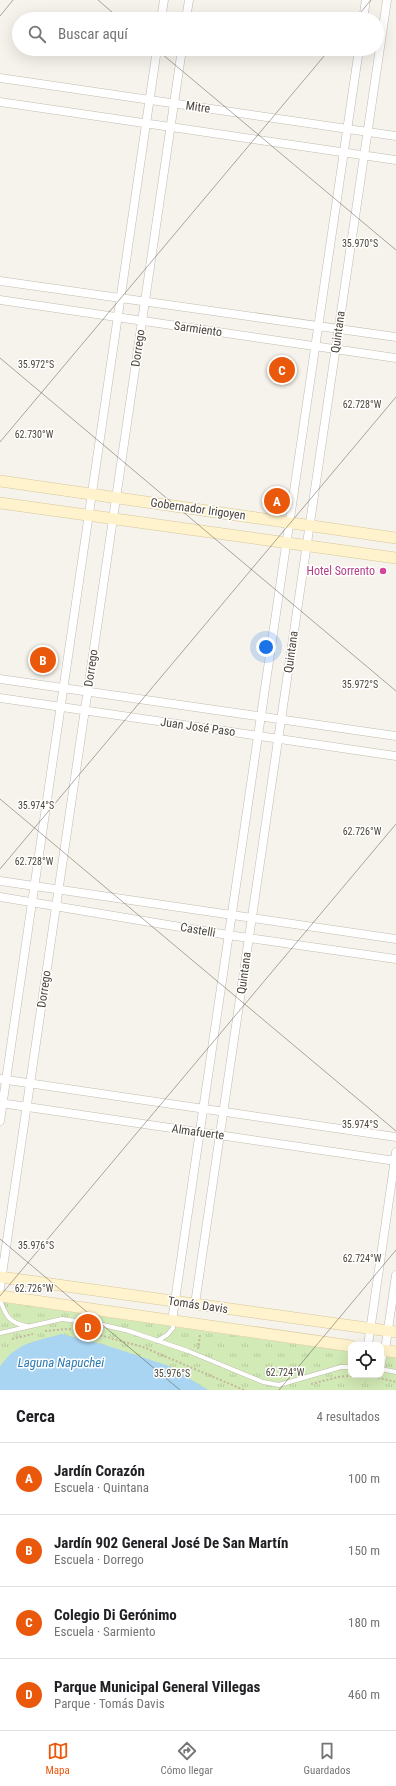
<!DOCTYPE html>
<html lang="es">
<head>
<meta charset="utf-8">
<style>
  :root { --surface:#fff; --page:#f6f6f6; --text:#202124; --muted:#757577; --line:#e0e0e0; --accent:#ea580c }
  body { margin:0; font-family:"Roboto Condensed",sans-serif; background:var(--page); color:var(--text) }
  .controls { position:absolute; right:12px; bottom:12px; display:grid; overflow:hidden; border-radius:8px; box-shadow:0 4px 16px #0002 }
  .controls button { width:36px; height:36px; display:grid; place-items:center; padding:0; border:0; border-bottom:1px solid var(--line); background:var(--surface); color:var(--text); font:20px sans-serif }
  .you { position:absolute; left:266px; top:647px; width:14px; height:14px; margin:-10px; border:3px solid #fff; border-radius:50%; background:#1a73e8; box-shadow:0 0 0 6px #1a73e833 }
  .badge { display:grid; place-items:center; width:26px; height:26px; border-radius:50%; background:var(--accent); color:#fff; font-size:13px; font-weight:700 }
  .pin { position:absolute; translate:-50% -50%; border:2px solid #fff; box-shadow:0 1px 4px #0006 }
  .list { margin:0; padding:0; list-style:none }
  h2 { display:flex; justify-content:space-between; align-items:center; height:52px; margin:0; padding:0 16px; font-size:17px }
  h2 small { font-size:13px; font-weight:400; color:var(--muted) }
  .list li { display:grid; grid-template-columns:26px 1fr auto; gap:12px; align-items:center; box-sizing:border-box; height:72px; padding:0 16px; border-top:1px solid var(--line) }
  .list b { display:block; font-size:15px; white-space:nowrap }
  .list p { margin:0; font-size:13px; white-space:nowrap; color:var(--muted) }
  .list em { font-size:13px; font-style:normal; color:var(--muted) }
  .icon { flex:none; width:22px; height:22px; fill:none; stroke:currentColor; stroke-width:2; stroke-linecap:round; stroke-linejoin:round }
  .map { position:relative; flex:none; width:396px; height:1390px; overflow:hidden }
  .search { position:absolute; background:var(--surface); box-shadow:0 4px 16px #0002; left:12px; right:12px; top:12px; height:44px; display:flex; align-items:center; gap:10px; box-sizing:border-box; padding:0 14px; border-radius:22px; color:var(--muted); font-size:15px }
  .sheet { height:340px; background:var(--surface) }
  nav { display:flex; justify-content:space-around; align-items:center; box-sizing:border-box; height:56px; border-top:1px solid var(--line); background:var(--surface); font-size:11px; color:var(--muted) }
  nav a { display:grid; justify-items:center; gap:2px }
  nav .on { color:var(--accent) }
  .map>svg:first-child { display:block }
</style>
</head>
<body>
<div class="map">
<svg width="396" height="1390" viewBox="0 0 396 1390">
  <defs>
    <pattern id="park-tufts" width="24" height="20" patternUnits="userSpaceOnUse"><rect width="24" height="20" fill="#d2eab5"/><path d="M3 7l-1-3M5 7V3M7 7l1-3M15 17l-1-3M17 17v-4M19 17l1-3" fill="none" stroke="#b6ca9c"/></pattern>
  </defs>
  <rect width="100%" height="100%" fill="#f6f3ec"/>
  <path fill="url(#park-tufts)" d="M0,1302l351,50v23h30v-19l15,2v32h-396z"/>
  <path fill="#a9d4f2" d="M61,1334l44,11 64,21 39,24h-208v-23c16,-25 35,-25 61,-33z"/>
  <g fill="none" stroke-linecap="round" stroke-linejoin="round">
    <g stroke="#c2bbae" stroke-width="5">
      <path id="lane" d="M0,1300c6,16 9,23 27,26
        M0,1333l62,-14 37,5 30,7 59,20 75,31 16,3 62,-18h10
        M157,1341l10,-6 6,-7 -1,-7
        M381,1369l15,3
        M382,1369l3,-17"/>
    </g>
    <g stroke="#c2bbae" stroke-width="9">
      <path id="street" d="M161,19l3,-19
        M186,19l3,-19
        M363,19l3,-19
        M0,78l396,58
        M0,102l396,58
        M0,281l396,56
        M0,300l396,58
        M0,679l396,57
        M0,698l396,58
        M0,881l396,58
        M0,897l228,38 168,24
        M0,1079l396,58
        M0,1103l396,58
        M0,1121l157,-1072
        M0,1288l182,-1239
        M195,1304l192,-1304
        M172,1321l187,-1272
        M368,1345l28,-193
        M385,1350l11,-75"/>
    </g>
    <g stroke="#d6c79b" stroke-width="12">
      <path id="secondary" d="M0,481l396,57
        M0,503l396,55
        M0,1277l396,55
        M0,1296l351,50
        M381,1350l15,2"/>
    </g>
    <path stroke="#c4b79f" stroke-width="2" stroke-dasharray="2 2" stroke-linecap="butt" d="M45,1331l22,-2 14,1 62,17 101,43
      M12,1339l21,-5
      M198,1349l2,-14
      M366,1375l30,7
      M311,1384l27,-7 19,-2"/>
    <use href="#lane" stroke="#fff" stroke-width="4"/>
    <use href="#street" stroke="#fff" stroke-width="8"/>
    <use href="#secondary" stroke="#fff3cd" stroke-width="11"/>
  </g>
  <path fill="none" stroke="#4b4439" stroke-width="1" stroke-opacity="0.45" d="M98,0l22,19M0,16l13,-16M355,19l16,-19M156,49l240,201M0,358l396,333M0,442l330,-393M0,799l396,332M0,869l396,-472M0,1239l180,151M0,1296l396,-472M279,1390l117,-140"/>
  <circle fill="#d1479c" stroke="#fff" stroke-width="1.5" cx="383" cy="571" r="4"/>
  <g text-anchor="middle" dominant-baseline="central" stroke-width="3" stroke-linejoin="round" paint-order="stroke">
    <g font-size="12" fill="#4b4439" stroke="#fff">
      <text transform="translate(198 107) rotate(8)">Mitre</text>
      <text transform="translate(198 329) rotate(8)">Sarmiento</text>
      <text transform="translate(338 332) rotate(-82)">Quintana</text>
      <text transform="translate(138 348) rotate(-82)">Dorrego</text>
      <text transform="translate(198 509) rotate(8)">Gobernador Irigoyen</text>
      <text transform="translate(291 652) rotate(-82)">Quintana</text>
      <text transform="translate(91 668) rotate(-82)">Dorrego</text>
      <text transform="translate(198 727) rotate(8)">Juan José Paso</text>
      <text transform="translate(198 930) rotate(10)">Castelli</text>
      <text transform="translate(244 973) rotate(-82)">Quintana</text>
      <text transform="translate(44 989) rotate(-82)">Dorrego</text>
      <text transform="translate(198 1132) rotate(8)">Almafuerte</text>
      <text transform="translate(198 1305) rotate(8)">Tomás Davis</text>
    </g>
    <g font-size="12" fill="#b23c85" stroke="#fff" text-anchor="end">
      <text x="375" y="571">Hotel Sorrento</text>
    </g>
    <g font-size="13" font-style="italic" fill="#2e7ab2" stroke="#fff">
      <text x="61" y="1362">Laguna Napuchei</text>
    </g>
  </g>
  <g font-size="10" text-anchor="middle" fill="#4b4439" stroke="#fff" stroke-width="3" stroke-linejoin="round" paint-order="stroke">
    <text x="360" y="247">35.970°S</text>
    <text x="36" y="368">35.972°S</text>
    <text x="362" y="408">62.728°W</text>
    <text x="34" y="438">62.730°W</text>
    <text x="360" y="688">35.972°S</text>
    <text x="36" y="809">35.974°S</text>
    <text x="362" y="835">62.726°W</text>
    <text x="34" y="865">62.728°W</text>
    <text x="360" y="1128">35.974°S</text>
    <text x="36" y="1249">35.976°S</text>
    <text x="362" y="1262">62.724°W</text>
    <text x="34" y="1292">62.726°W</text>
    <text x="285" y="1376">62.724°W</text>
    <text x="172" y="1377">35.976°S</text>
  </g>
</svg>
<div class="controls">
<button><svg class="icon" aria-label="locate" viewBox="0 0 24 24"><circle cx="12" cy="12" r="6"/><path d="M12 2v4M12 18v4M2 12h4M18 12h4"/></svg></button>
</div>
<div class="you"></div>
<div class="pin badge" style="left:277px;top:501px">A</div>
<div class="pin badge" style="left:43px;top:660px">B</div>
<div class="pin badge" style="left:282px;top:370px">C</div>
<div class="pin badge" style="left:88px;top:1327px">D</div>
<div class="search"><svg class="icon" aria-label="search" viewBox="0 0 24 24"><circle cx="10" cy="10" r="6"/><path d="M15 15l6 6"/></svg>Buscar aquí</div>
</div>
<section class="sheet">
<h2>Cerca<small>4 resultados</small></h2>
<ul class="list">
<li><span class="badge">A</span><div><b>Jardín Corazón</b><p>Escuela · Quintana</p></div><em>100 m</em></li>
<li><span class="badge">B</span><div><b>Jardín 902 General José De San Martín</b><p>Escuela · Dorrego</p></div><em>150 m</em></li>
<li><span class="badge">C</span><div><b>Colegio Di Gerónimo</b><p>Escuela · Sarmiento</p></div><em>180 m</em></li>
<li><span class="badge">D</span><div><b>Parque Municipal General Villegas</b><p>Parque · Tomás Davis</p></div><em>460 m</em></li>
</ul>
</section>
<nav>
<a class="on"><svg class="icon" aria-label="map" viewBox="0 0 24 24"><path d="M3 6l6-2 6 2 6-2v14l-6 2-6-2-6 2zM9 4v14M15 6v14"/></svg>Mapa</a>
<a><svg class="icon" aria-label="directions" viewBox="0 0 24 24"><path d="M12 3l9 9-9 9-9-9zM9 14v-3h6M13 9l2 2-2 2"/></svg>Cómo llegar</a>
<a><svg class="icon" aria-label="saved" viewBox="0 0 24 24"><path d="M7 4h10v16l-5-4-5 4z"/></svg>Guardados</a>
</nav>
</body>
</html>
